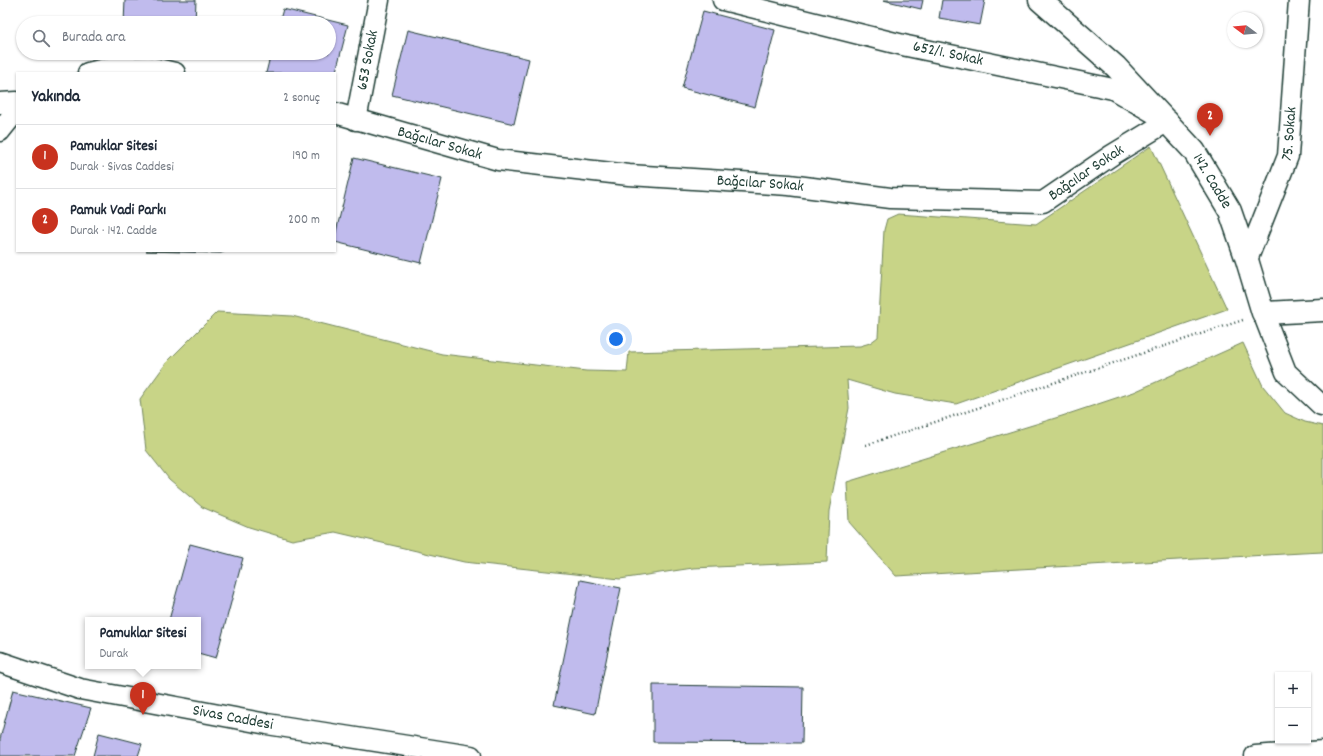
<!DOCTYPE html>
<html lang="tr">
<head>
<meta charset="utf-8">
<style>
  :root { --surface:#fff; --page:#f6f6f7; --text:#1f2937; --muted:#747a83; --line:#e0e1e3; --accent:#c8321e }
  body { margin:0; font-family:Dekko,sans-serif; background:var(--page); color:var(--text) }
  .controls { position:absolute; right:12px; bottom:12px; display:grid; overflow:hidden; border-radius:0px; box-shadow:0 1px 3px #0004 }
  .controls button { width:36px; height:36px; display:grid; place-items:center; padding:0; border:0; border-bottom:1px solid var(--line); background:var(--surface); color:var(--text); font:20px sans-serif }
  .compass { position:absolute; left:1227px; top:12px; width:36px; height:36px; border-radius:50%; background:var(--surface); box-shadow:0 1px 3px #0004; rotate:286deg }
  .you { position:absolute; left:616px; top:339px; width:14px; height:14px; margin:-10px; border:3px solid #fff; border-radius:50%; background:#1a73e8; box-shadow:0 0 0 6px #1a73e833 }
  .badge { display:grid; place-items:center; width:26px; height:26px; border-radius:50%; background:var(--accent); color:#fff; font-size:13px; font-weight:700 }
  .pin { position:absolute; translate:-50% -33px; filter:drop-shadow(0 1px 2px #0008) }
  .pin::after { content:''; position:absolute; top:21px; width:14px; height:12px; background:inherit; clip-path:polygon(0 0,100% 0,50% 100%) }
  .popup { position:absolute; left:85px; top:617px; width:116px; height:52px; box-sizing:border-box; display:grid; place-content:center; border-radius:0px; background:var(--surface); filter:drop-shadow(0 1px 3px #0005); font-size:13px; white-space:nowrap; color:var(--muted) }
  .popup b { font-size:15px; color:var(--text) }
  .popup::after { content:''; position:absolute; left:50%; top:100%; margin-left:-8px; border:8px solid transparent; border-top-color:var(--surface) }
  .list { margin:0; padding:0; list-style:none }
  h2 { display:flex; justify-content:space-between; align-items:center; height:52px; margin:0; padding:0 16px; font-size:17px }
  h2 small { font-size:13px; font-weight:400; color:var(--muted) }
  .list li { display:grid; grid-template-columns:26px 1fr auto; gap:12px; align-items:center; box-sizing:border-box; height:64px; padding:0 16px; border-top:1px solid var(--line) }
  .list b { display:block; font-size:15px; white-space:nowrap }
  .list p { margin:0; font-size:13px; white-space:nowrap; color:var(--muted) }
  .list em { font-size:13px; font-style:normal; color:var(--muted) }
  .icon { flex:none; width:22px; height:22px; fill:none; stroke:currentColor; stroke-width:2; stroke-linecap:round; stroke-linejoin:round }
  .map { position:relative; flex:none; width:1323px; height:756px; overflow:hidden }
  .search { position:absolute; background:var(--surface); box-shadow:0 1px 3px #0004; left:16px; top:16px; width:320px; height:44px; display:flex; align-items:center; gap:10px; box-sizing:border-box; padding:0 14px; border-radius:22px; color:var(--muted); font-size:15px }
  .panel { position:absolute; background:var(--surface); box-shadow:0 1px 3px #0004; left:16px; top:72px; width:320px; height:180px; border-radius:0px }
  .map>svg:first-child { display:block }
</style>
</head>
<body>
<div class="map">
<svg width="1323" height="756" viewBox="0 0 1323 756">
  <rect width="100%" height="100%" fill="#fff"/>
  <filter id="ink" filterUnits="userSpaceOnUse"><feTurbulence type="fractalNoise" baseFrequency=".025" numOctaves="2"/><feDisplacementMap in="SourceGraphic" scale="8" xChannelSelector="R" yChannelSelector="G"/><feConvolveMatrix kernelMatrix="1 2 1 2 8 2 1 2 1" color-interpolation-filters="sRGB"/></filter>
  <g filter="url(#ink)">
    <path fill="#c8d487" stroke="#74885e" d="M1151,146l76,163 -271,95 -61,-10 -48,-14 2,28 -20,103 -2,51 -134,6 -73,11 -156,-17 -129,-30 -43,8 -43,-13 -47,-20 -33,-28 -23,-29 -6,-51 27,-37 50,-50 75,4 150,38 144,17 41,1 2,-20 231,-6 10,-3 8,-6 6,-107 3,-11 11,-5 138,10z
      M1243,343l20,43 22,27 20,9 18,4v126l-21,1 -406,23 -47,-54 -2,-40 215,-66 72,-24z"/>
    <path fill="#c0bbed" stroke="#1f3d34" d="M125,0h71l-1,23h-71z
      M883,0h40l-2,9z
      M942,0h43l-5,25 -41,-7z
      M283,9l65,16 -13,50v-2h-69l5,-20h58v-30h-50z
      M703,11l72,19 -20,77 -73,-19z
      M408,30l121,29 -15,65 -122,-29z
      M354,158l88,21 -21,84 -86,-21v-6z
      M146,251h80l-5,2z
      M190,544l53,14 -27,100 -18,-5v-33h-29z
      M580,580l41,8 -26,126 -41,-9z
      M653,685l150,2 -1,56 -149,-1z
      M13,690l78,18 -16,48h-75v-17z
      M99,733l43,11 -4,12h-45z"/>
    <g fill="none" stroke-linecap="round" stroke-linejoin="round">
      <g stroke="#1f3d34" stroke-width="23">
        <g id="minor">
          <path d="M88,73l21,-5 40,-1 26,6"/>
          <path d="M0,103l17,-1"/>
          <path id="s1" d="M335,113l163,47 131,15 160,10 101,13 153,4 69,-47 56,-34 -55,-32 -206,-43 -184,-46"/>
          <path id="s2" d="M356,120l23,-120"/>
          <path d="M0,131l17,-21"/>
          <path id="s3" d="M1247,260l41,-104 11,-156"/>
          <path d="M1263,313l23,59 35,33h2"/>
          <path id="s4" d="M0,662l80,27 187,35 204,32"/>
          <path d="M1255,756l68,-5"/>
        </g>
      </g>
      <g stroke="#1f3d34" stroke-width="25">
        <g id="tertiary">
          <path id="s5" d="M1040,0l76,67 78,84 36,60 17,49 16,53 60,-3"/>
        </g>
      </g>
      <path stroke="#1f3d34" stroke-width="2.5" stroke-dasharray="1 3" stroke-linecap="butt" d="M866,445l377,-125"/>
      <use href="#minor" stroke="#fff" stroke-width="20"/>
      <use href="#tertiary" stroke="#fff" stroke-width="22"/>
    </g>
  </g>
  <g text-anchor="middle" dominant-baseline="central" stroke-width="3" stroke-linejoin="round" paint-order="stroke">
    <g font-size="16" fill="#1f3d34" stroke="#fff">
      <text transform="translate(948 54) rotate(12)">652/1. Sokak</text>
      <text stroke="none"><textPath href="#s2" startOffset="61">653 Sokak</textPath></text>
      <text stroke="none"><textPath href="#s3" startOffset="134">75. Sokak</textPath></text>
      <text stroke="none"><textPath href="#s1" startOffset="109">Bağcılar Sokak</textPath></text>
      <text stroke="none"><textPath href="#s1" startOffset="769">Bağcılar Sokak</textPath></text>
      <text stroke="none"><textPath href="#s5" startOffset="251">142. Cadde</textPath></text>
      <text stroke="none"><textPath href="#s1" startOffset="433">Bağcılar Sokak</textPath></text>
      <text stroke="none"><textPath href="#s4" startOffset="240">Sivas Caddesi</textPath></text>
    </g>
  </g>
</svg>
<div class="controls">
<button>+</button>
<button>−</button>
</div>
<svg class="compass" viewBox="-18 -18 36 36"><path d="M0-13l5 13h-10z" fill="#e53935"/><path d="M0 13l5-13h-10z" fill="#747a83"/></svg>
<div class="you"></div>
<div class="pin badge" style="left:143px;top:715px">1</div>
<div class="popup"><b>Pamuklar Sitesi</b>Durak</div>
<div class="pin badge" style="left:1210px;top:136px">2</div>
<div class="search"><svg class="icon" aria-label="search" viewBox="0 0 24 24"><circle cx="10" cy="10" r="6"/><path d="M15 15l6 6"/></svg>Burada ara</div>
<section class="panel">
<h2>Yakında<small>2 sonuç</small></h2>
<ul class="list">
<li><span class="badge">1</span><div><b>Pamuklar Sitesi</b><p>Durak · Sivas Caddesi</p></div><em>190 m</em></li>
<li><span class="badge">2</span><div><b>Pamuk Vadi Parkı</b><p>Durak · 142. Cadde</p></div><em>200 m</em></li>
</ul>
</section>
</div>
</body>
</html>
